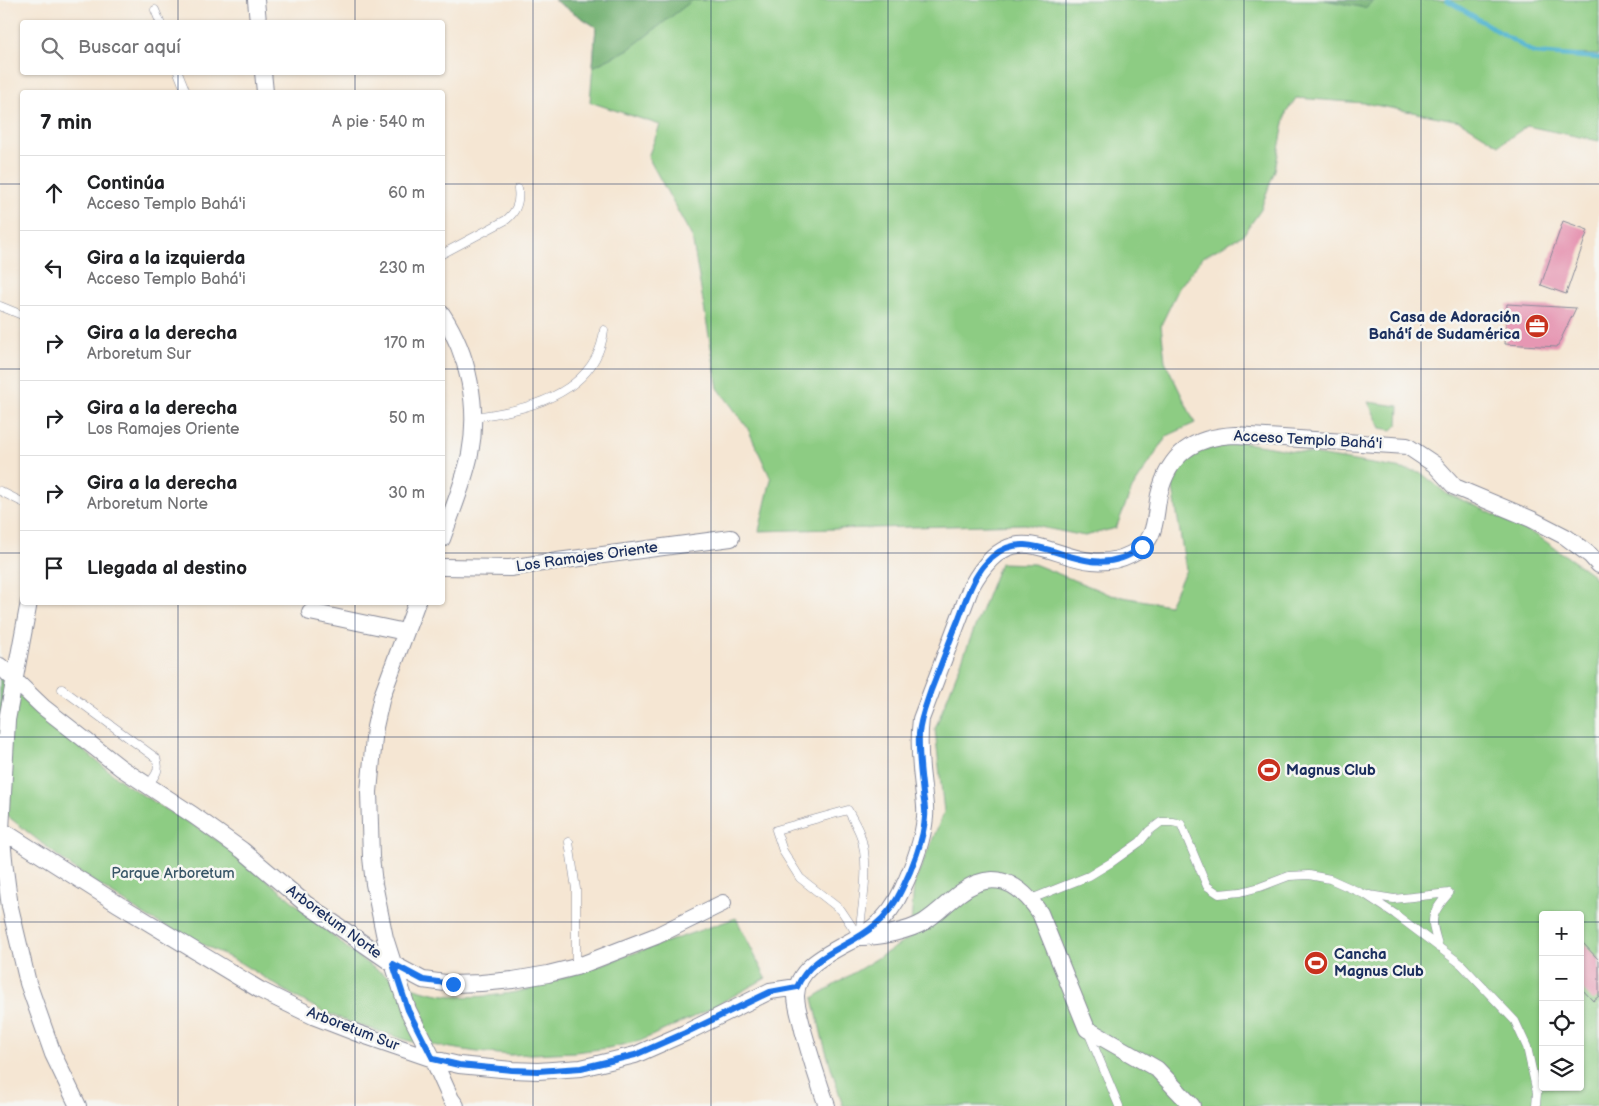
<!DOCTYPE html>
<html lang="es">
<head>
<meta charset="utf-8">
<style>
  :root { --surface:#fff; --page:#f2f2f2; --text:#202124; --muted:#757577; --line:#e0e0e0 }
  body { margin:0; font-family:"Balsamiq Sans",sans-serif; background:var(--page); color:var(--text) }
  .controls { position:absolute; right:15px; bottom:15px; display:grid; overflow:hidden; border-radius:5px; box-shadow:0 1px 4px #0004 }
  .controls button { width:45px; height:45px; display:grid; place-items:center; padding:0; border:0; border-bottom:1px solid var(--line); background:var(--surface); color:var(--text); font:25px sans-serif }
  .stop { position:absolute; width:15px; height:15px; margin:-11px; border:4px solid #1a73e8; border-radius:50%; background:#fff }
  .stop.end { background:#1a73e8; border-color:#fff; box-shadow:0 1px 5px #0008 }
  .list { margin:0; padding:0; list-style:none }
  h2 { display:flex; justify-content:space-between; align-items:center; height:65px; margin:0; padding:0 20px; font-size:21px }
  h2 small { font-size:16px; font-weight:400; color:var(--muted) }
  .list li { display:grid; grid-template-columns:32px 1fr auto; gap:15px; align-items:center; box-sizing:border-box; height:75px; padding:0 20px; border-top:1px solid var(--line) }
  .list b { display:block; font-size:19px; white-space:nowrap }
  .list p { margin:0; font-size:16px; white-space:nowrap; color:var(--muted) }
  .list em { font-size:16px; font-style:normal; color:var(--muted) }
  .icon { flex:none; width:28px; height:28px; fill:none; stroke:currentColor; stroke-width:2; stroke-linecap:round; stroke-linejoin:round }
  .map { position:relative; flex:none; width:1599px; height:1106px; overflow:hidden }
  .search { position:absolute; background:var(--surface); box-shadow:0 1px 4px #0004; left:20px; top:20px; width:425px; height:55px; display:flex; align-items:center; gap:12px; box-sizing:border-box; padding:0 18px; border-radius:5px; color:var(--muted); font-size:19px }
  .panel { position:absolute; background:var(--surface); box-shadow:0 1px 4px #0004; left:20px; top:90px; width:425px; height:515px; border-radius:5px }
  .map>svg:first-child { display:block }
</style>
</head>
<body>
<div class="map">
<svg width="1599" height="1106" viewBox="0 0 1599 1106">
  <rect width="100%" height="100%" fill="#f6f6f2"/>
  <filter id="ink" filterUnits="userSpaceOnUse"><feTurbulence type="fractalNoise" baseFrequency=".02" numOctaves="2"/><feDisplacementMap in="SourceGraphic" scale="10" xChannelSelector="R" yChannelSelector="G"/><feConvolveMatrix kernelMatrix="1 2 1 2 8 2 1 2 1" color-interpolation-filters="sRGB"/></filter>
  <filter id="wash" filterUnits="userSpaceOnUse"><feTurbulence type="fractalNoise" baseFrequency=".0096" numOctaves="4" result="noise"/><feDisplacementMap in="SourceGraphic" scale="20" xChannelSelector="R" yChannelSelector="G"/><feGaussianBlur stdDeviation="1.12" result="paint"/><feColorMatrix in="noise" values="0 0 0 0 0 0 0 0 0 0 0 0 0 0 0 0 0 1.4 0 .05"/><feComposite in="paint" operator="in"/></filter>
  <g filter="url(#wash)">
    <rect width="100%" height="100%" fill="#f5e6d3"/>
    <path fill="#8dcc83" stroke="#547e70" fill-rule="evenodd" d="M554,0h1045v55l-44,-1 44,4v83l-72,-15 -28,19 -39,-24 -96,-18 -68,-5 -10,15 -11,57 -15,41 -17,24 -40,22 -24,31 -18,37 4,36 30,62 -28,13 -35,53 -16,39 -31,8 -60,-12 -266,7 12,-52 -24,-52 -29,-39 -26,-151 -44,-80 12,-32 -70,-23 6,-75z
      M1368,402l31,4 -1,18 -6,6 -11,-2z
      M1234,441l186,31 27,22 25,10 66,32 55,39 6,12v519h-756l-20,-65 -10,-43 97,-60 4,-54 30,-72 -9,-83 65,-166 34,1 77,31 58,10 17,-35 -14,-88 17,-28zM1543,915h37v172h-37z
      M0,678c38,33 76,67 115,98 32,25 70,42 103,65 34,25 67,54 100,82 27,23 52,47 86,61 41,17 84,15 126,5l206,-71 30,60 -62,34 -64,29 -32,7 -33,4 -65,3 -33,-3 -64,-10 -61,-19 -30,-12 -28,-15 -55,-34 -90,-44 -76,-50 -73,-58z"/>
    <path fill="#72b071" stroke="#467068" d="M554,0h152h-13l-64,49 -36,18 3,-40z
      M1325,0h49l-9,8z"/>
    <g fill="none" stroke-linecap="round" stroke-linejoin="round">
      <path stroke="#52b5d1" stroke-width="4.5" d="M1447,0l87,53 65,5"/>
    </g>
    <g id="blocks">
      <path fill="#e697b3" d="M1563,221l25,9 -22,64 -25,-9z
        M1507,304l69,4 -19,39 -52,-3z
        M1580,940l19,20v36l-6,5 -13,-14v-4l3,-3 -3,2z"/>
    </g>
  </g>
  <g filter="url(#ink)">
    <use href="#blocks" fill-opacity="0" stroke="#888a98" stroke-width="1"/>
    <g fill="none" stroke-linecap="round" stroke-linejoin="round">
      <g stroke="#888a98" stroke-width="9">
        <path id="lane" d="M155,10l5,12
          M178,72l8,20
          M442,254l64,-34c10,-8 14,-17 12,-31
          M0,306l22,9
          M473,417c53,-6 124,-24 131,-87
          M0,491l22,11
          M62,689l94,69c5,12 -1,18 -9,28
          M848,810c4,8 9,16 12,24 11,32 2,70 -1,103l-18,-27 -41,-32 -17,-27 -7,-21z
          M569,842l7,47v78
          M1369,895l25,4 55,-6
          M1031,899l58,-23 23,-14 28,-20 9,-11 12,-9h12l8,2 26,62 12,8 22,-2 19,-5 29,-11 20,-1 21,4 36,16 29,19 66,50 54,57 12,26 10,46 -1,13
          M1439,948c-8,-28 -11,-31 10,-55
          M1088,1032l31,74"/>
      </g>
      <g stroke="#888a98" stroke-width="18">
        <path id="street" d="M256,0l2,22
          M263,72l2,20
          M442,314c27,41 37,93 28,140 -6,29 -18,57 -28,85
          M442,567l68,1 25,-4 196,-26
          M29,602l-22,118 -6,110 4,39 5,38 18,76 25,71 25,52
          M417,602l-35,94 -7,31 -6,65 2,65 3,27 11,54 23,72 25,49 18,40 5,7
          M310,612l95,20
          M0,666l43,41 78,61 72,47 49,35 64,54 87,60 30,16 30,4 28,-1 32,-3 35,-6 28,-7 80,-31 67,-33
          M0,829l118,75 142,86 53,26 44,17 76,26 26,6 53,5 26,1 43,-3 54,-13 50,-22 85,-42 27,-4
          M861,937c18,0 48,-6 63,-15 13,-8 24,-20 36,-29 33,-25 59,-11 80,20l47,116 70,40 35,37
          M827,1106c-9,-25 -17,-51 -24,-76 -2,-11 -7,-23 -7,-34 0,-37 55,-50 79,-70 11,-9 21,-23 27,-36 10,-21 21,-50 23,-73 1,-9 -1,-20 -2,-30 -3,-23 -5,-45 -2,-68l50,-132c50,-92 94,0 160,-33 27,-13 23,-35 28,-59 10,-42 35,-58 76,-60l172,11 27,18 21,23 76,32 35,18 24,18 9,10"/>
      </g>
      <use href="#lane" stroke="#fff" stroke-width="8"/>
      <use href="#street" stroke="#fff" stroke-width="16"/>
    </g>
  </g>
  <g fill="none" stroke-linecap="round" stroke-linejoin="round" filter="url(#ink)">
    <path stroke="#1a73e8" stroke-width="6" d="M453,984l-30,-4 -30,-16 15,46 25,49 26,6 53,5 26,1 43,-3 54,-13 50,-22 85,-41 27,-5c15,-34 52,-39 78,-62 11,-9 21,-23 27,-36 10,-20 22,-50 23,-72 1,-7 -1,-15 -2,-23 -2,-19 -5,-40 -4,-60 1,-15 7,-29 12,-44 9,-22 17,-45 26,-67 7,-17 12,-37 23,-52 3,-5 8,-10 12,-14 44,-39 92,34 150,-10"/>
  </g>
  <path fill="none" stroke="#1b2f5e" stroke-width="1" stroke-opacity="0.55" d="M178,0v22M355,0v22M533,0v1106M711,0v1106M888,0v1106M1066,0v1106M1244,0v1106M1421,0v1106M178,72v20M355,72v20M0,184h22M442,184h1157M0,369h22M442,369h1157M0,553h22M442,553h1157M178,602v504M355,602v504M0,737h1599M0,922h1543M1580,922h19"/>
  <defs>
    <g id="office-disc" transform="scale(1.25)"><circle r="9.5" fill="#c8321e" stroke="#f6f6f2"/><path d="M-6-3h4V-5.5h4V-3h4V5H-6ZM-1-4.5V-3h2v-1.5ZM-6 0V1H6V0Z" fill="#fff"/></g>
    <g id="stadium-disc" transform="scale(1.25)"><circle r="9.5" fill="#c8321e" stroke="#f6f6f2"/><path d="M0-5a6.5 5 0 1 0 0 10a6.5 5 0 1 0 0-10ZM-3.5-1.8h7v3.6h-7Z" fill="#fff"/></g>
  </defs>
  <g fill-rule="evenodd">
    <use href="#office-disc" x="1537" y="326"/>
    <use href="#stadium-disc" x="1269" y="770"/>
    <use href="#stadium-disc" x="1316" y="963"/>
  </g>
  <g text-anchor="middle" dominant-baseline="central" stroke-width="5" stroke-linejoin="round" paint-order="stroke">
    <g font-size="15" font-weight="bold" fill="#1b2f5e" stroke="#f6f6f2" text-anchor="start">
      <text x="1520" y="317" text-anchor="end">Casa de Adoración<tspan x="1520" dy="17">Bahá'í de Sudamérica</tspan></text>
      <text x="1286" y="770">Magnus Club</text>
      <text x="1334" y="954">Cancha<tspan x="1334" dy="17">Magnus Club</tspan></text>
    </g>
    <g font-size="15" fill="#1b2f5e" stroke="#f6f6f2">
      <text transform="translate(1308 440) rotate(3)">Acceso Templo Bahá'i</text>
      <text transform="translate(587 557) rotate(-8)">Los Ramajes Oriente</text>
      <text transform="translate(334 922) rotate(36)">Arboretum Norte</text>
      <text transform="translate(353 1029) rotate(21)">Arboretum Sur</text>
    </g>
    <g font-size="15" fill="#385667" stroke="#f6f6f2">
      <text x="173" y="873">Parque Arboretum</text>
    </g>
  </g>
</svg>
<div class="controls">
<button>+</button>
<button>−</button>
<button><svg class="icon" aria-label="locate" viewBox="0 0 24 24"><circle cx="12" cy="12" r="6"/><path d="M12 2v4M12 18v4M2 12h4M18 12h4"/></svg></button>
<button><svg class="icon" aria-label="layers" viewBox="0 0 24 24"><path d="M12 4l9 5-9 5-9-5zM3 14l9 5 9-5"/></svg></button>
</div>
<div class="stop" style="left:1142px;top:547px"></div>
<div class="stop end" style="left:453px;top:984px"></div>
<div class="search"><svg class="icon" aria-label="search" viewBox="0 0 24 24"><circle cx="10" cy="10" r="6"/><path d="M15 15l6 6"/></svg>Buscar aquí</div>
<section class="panel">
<h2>7 min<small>A pie · 540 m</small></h2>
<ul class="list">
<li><svg class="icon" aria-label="ahead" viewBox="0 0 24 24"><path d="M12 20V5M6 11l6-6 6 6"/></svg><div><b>Continúa</b><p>Acceso Templo Bahá'i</p></div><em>60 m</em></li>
<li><svg class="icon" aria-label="left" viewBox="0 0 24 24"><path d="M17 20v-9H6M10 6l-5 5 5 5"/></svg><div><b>Gira a la izquierda</b><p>Acceso Templo Bahá'i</p></div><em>230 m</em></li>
<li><svg class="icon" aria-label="right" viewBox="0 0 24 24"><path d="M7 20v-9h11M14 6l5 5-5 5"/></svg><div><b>Gira a la derecha</b><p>Arboretum Sur</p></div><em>170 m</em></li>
<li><svg class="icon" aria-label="right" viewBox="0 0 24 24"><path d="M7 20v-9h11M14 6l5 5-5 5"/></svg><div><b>Gira a la derecha</b><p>Los Ramajes Oriente</p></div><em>50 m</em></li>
<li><svg class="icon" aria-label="right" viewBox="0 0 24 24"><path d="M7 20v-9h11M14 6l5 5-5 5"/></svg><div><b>Gira a la derecha</b><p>Arboretum Norte</p></div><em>30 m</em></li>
<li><svg class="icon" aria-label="arrive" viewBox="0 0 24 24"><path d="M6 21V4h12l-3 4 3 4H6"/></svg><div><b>Llegada al destino</b></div></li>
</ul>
</section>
</div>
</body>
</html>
